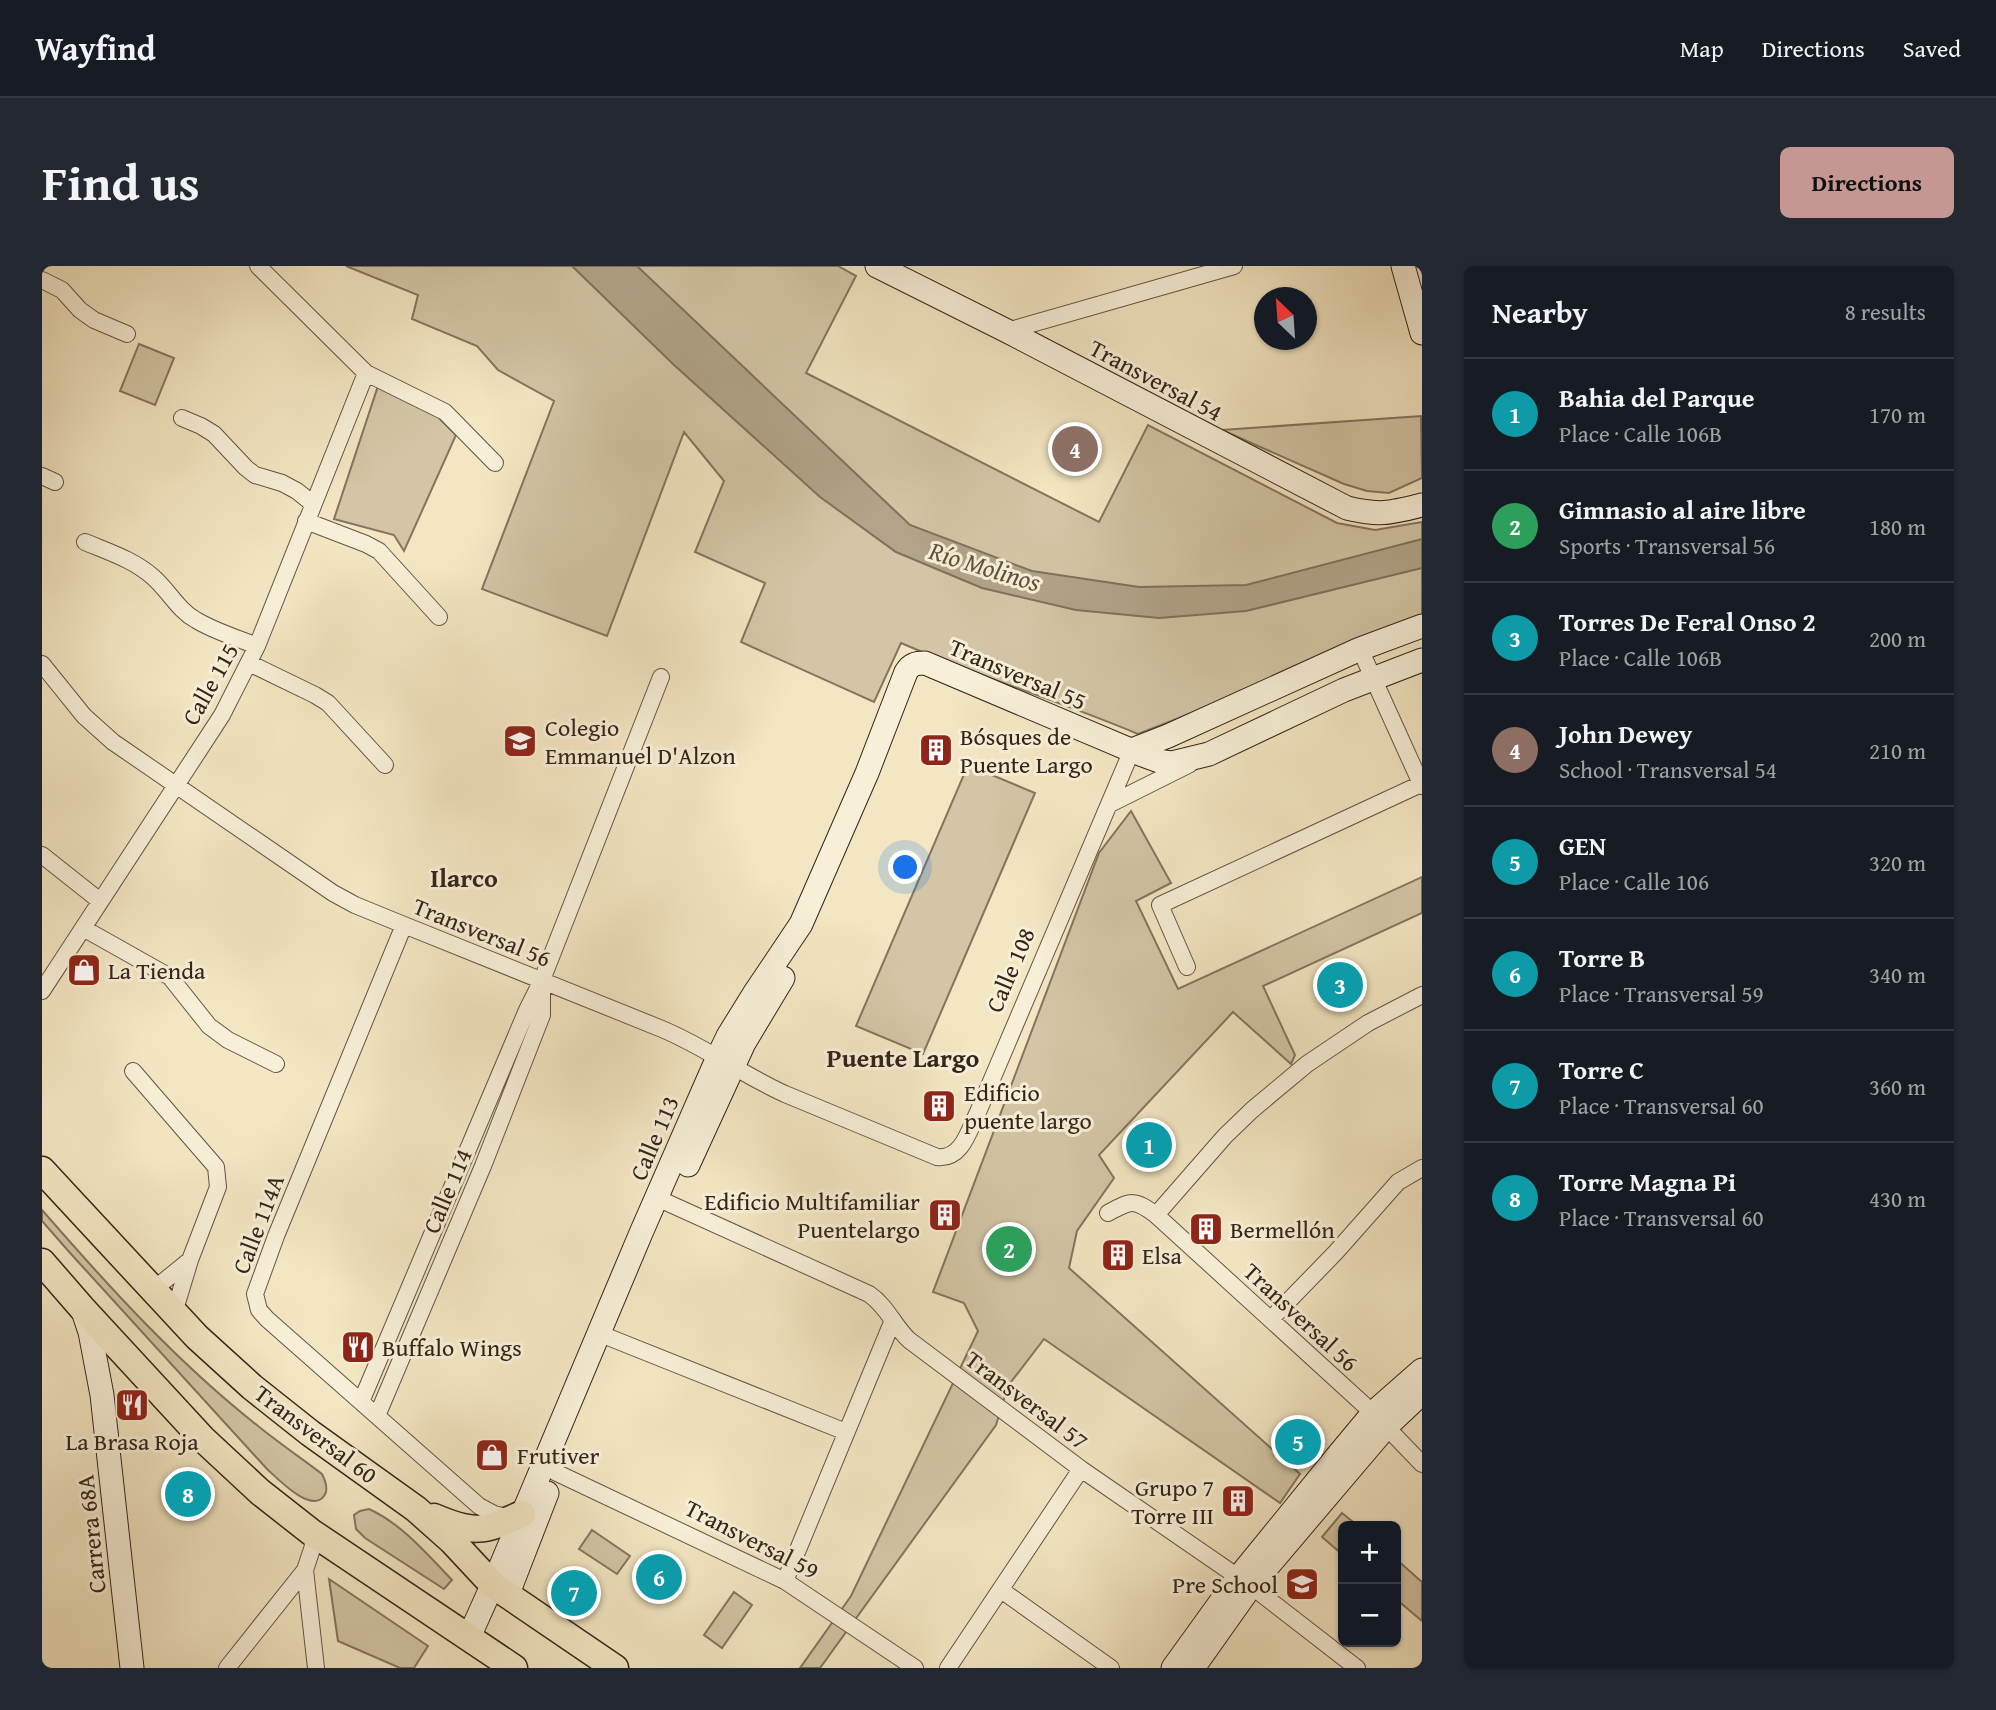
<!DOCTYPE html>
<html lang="en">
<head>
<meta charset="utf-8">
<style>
  :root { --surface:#171b24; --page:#242831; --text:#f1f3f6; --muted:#9ea1a6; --line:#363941; --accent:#c59692 }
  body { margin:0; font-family:"Gentium Book Plus",serif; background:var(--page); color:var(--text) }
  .controls { position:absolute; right:21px; bottom:21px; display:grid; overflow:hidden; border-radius:10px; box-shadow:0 2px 5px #0004 }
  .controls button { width:63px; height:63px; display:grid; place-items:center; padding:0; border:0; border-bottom:2px solid var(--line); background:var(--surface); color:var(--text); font:35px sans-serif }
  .compass { position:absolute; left:1212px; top:21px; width:63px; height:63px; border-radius:50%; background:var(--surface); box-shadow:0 2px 5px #0004; rotate:335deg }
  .you { position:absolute; left:864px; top:602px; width:24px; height:24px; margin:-18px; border:5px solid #fff; border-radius:50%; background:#1a73e8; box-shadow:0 0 0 10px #1a73e833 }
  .badge { display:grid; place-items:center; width:46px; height:46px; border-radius:50%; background:var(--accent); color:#fff; font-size:23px; font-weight:700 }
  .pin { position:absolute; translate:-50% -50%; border:4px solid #fff; box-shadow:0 2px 7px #0006 }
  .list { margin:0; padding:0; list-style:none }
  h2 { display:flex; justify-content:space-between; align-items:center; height:91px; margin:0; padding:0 28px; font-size:30px }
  h2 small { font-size:23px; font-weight:400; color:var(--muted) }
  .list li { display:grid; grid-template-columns:46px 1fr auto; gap:21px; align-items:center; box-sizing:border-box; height:112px; padding:0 28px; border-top:2px solid var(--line) }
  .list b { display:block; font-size:26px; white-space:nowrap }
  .list p { margin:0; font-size:23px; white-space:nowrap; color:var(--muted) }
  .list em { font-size:23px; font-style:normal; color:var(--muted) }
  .map { position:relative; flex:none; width:1380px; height:1402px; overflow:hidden; border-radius:10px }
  header { display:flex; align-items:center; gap:42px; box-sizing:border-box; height:98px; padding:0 35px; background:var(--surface); border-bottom:2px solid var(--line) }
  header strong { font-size:33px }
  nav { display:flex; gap:38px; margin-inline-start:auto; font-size:24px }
  .intro { display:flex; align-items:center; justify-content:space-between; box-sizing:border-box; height:168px; padding:0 42px }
  h1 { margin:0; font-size:49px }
  .button { padding:18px 32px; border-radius:10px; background:var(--accent); color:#111; font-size:24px; font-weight:700 }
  main { display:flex; gap:42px; padding:0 42px }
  aside { flex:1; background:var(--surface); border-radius:10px; box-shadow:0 2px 5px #0004 }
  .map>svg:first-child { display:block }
</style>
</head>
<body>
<header>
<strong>Wayfind</strong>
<nav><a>Map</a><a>Directions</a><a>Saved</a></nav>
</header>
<div class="intro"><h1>Find us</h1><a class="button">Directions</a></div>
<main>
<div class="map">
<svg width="1380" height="1402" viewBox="0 0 1380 1402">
  <rect width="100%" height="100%" fill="#f3e6c2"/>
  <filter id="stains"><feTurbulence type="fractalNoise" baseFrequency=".00286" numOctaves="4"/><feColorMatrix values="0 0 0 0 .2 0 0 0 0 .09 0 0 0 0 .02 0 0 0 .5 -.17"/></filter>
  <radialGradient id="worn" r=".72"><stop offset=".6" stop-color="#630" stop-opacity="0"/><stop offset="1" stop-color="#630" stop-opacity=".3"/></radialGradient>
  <path fill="#d3c5a5" stroke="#84745f" stroke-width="2" d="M304,0h492l18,10 -50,97 293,149 49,-97 189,98 38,7 47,-8v94l-181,78 -103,40c-78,-33 -159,-57 -237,-91l-27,59 -133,-60 24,-59 -70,-31 29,-71 -40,-49 -77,204 -125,-47 72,-188 -56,-31 -21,-24 -65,-27 6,-24z
    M97,78l35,14 -19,47 -35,-14z
    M336,120l58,29 20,20 -52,116 -10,-16 -60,-16z
    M1379,150l1,62 -33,15 -22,-2 -23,-7 -122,-54z
    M926,499l67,28 -112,261 -67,-28z
    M1089,545l40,72 -35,18 42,88 244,-112v36l-159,73 32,69 -4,9 -58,-52 -134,143 15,23 -37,53 -8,37 231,206 -20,29 -236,-164 -36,47 -12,39 -176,243h-20l51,-72 127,-265 -14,-28 -31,-11 166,-439z
    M0,944c67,77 136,153 216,216 21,17 43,32 64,48 3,6 7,16 2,22 -13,18 -47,-18 -57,-27l-196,-215 -29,-33z
    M327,1243c33,15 58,45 83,71l-8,9 -79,-51 -9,-9 -2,-14 6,-4z
    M1300,1247l16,13h-15v29l-21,-18z
    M550,1264l38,26 -13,18 -38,-25z
    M1354,1293l26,23v39l-26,-22z
    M287,1313l99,67 -14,22h-14l-62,-27z
    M692,1326l18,13 -30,43 -18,-13z"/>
  <path fill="#b2a489" stroke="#80715c" stroke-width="2" d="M530,0h65l273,259 122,46 107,16 107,-2 176,-46v29l-176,43 -87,7 -83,-8 -94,-22 -86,-36 -76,-55 -147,-133z"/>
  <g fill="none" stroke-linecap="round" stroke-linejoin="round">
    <g stroke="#645443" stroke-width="18">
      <path id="street" d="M216,0l108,107 79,39 50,51
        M0,14l20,10 18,20 14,10 33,14
        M965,65l227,-65
        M140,152l19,8 13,8 32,34 9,7 27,8 15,8 16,13
        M0,210l13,6
        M264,255l60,23 13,7 60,66
        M43,276c24,10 49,18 68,35 16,14 25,33 43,43 18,11 41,18 61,26
        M1318,383l62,137
        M207,397l66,32 13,8 57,62
        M0,398l42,52 29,26 220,151 22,12 49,20 258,104c43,18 81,46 123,65l152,63c25,3 32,-27 41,-45l154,-362
        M1068,538l80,-40
        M0,589l58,46
        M362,659l-128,311 -21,58 4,16 8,9 212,187 15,8 17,4
        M41,662l87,49 39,49 19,14 48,24
        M1145,701l-27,-62 261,-121
        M0,725l180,-276 35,-69 109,-273
        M91,805l83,96 2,20 -28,73 -16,53
        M615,932l212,96c18,12 25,32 40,46l172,129 170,117 106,82
        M1066,947c24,-13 26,-14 48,2l217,198 49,51
        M1114,949l69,-79 27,-26 55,-46 61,-41 54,-28
        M111,1024l37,-30
        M1229,1053l65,-67 62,-70 24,-14
        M556,1067l248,99
        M319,1136l166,-392 15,-30 119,-303
        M335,1150l106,-250 59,-151v-32
        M513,1206l230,109 130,87
        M269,1266l2,14 -8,24 11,98
        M743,1315l108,-261
        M959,1324l110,78
        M185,1402l78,-98
        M906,1402l133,-199"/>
    </g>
    <g stroke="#342419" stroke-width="25">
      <path id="secondary" d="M835,0l130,65 340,177c33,8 43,5 75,-3
        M1361,0l19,67
        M1090,484l36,-14 192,-87 62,-23
        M646,899l56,-122 39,-65
        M40,1042l8,24 12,63 30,273
        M465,1330l40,-103
        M427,1371l31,-69 141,-335 77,-176 10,-21 26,-42 47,-70 66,-151 39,-101c5,-8 10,-9 19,-9l215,91 19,7 13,2 37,-9 135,-64 78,-30
        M1131,1402l65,-90 101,-124 34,-41 49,-43
        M1151,1402l58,-82 135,-159 36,-34"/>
    </g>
    <g stroke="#342419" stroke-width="29">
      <path id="primary" d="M0,904l155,167 55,50 58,46 106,76 36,32 41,44 122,83
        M0,996l40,46 121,131 57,53 51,40 203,136
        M392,1251c40,17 49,15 88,-3"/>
    </g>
    <use href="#street" stroke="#f7efd7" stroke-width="16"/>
    <use href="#secondary" stroke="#f7efd7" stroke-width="23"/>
    <use href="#primary" stroke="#f3e6c2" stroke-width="26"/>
  </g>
  <defs>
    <g id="school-square" transform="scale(1.75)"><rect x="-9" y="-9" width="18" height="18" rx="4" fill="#8f2418" stroke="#f7efd7"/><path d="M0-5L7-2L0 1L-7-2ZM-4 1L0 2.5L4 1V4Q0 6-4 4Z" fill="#fff"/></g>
    <g id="building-square" transform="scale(1.75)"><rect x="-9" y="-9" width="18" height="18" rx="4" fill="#8f2418" stroke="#f7efd7"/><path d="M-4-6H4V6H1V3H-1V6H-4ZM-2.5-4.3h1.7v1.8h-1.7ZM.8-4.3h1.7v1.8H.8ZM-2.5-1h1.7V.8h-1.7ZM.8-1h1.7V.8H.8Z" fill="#fff"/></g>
    <g id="shop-square" transform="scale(1.75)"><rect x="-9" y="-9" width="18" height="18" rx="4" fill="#8f2418" stroke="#f7efd7"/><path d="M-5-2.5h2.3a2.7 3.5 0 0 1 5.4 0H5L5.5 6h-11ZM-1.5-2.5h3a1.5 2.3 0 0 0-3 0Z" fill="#fff"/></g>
    <g id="restaurant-square" transform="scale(1.75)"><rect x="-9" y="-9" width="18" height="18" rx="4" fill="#8f2418" stroke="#f7efd7"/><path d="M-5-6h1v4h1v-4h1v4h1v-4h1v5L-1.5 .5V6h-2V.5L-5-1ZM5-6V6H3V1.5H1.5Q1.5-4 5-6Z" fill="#fff"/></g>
  </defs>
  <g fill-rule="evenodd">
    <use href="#school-square" x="478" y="475"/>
    <use href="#building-square" x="894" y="484"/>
    <use href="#shop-square" x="42" y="704"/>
    <use href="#building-square" x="897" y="840"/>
    <use href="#building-square" x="903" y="949"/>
    <use href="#building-square" x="1164" y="963"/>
    <use href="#building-square" x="1076" y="989"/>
    <use href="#restaurant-square" x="316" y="1081"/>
    <use href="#restaurant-square" x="90" y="1139"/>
    <use href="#shop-square" x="450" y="1189"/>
    <use href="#building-square" x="1196" y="1235"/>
    <use href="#school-square" x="1260" y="1318"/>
  </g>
  <g text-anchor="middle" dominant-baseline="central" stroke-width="6" stroke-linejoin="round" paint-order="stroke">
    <g font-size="24" fill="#342419" stroke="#f7efd7">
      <text transform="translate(1114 114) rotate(28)">Transversal 54</text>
      <text transform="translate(976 408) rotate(23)">Transversal 55</text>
      <text transform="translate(168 418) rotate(-61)">Calle 115</text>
      <text transform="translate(440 666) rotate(22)">Transversal 56</text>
      <text transform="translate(968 704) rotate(-67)">Calle 108</text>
      <text transform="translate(612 872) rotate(-67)">Calle 113</text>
      <text transform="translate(405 925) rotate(-67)">Calle 114</text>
      <text transform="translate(216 958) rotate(-69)">Calle 114A</text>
      <text transform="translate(1259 1051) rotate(43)">Transversal 56</text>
      <text transform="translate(985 1134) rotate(37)">Transversal 57</text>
      <text transform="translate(274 1168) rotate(37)">Transversal 60</text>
      <text transform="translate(49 1268) rotate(-96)">Carrera 68A</text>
      <text transform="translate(710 1273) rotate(27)">Transversal 59</text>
    </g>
    <g font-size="24" fill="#342419" stroke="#f7efd7" text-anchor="start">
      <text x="503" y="461">Colegio<tspan x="503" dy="28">Emmanuel D'Alzon</tspan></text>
      <text x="918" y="470">Bósques de<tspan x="918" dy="28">Puente Largo</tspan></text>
      <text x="66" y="704">La Tienda</text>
      <text x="922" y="826">Edificio<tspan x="922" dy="28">puente largo</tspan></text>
      <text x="878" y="935" text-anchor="end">Edificio Multifamiliar<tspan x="878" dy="28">Puentelargo</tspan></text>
      <text x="1188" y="963">Bermellón</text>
      <text x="1100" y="989">Elsa</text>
      <text x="340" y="1081">Buffalo Wings</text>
      <text x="90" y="1175" text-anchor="middle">La Brasa Roja</text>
      <text x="475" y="1189">Frutiver</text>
      <text x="1172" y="1221" text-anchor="end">Grupo 7<tspan x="1172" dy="28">Torre III</tspan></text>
      <text x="1236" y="1318" text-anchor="end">Pre School</text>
    </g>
    <g font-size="26" font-style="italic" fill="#605140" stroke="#f7efd7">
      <text transform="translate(943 300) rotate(17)">Río Molinos</text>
    </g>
    <g font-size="26" font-weight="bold" fill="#342419" stroke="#f7efd7">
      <text x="422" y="611">Ilarco</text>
      <text x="861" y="791">Puente Largo</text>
    </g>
  </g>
  <rect width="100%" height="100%" filter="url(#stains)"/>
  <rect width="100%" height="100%" fill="url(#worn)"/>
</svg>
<div class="controls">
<button>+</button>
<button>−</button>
</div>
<svg class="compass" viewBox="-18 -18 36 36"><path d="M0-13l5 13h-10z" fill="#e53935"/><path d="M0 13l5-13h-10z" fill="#9ea1a6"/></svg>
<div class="you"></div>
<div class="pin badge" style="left:1107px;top:879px;background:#0f9aa8">1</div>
<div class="pin badge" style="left:967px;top:983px;background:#2e9e5b">2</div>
<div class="pin badge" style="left:1298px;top:719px;background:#0f9aa8">3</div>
<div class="pin badge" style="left:1033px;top:183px;background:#8d6e63">4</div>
<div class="pin badge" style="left:1256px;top:1176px;background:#0f9aa8">5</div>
<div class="pin badge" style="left:617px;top:1311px;background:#0f9aa8">6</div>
<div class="pin badge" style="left:532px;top:1327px;background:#0f9aa8">7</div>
<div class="pin badge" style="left:146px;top:1228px;background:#0f9aa8">8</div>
</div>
<aside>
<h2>Nearby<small>8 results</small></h2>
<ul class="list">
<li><span class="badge" style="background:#0f9aa8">1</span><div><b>Bahia del Parque</b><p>Place · Calle 106B</p></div><em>170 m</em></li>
<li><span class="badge" style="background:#2e9e5b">2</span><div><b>Gimnasio al aire libre</b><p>Sports · Transversal 56</p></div><em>180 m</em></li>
<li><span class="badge" style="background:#0f9aa8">3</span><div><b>Torres De Feral Onso 2</b><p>Place · Calle 106B</p></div><em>200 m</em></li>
<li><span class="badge" style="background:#8d6e63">4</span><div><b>John Dewey</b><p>School · Transversal 54</p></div><em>210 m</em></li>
<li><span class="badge" style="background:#0f9aa8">5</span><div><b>GEN</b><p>Place · Calle 106</p></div><em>320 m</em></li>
<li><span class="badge" style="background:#0f9aa8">6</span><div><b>Torre B</b><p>Place · Transversal 59</p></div><em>340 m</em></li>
<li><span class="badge" style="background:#0f9aa8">7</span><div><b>Torre C</b><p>Place · Transversal 60</p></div><em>360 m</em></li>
<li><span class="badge" style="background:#0f9aa8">8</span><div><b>Torre Magna Pi</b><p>Place · Transversal 60</p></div><em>430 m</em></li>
</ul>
</aside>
</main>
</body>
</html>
